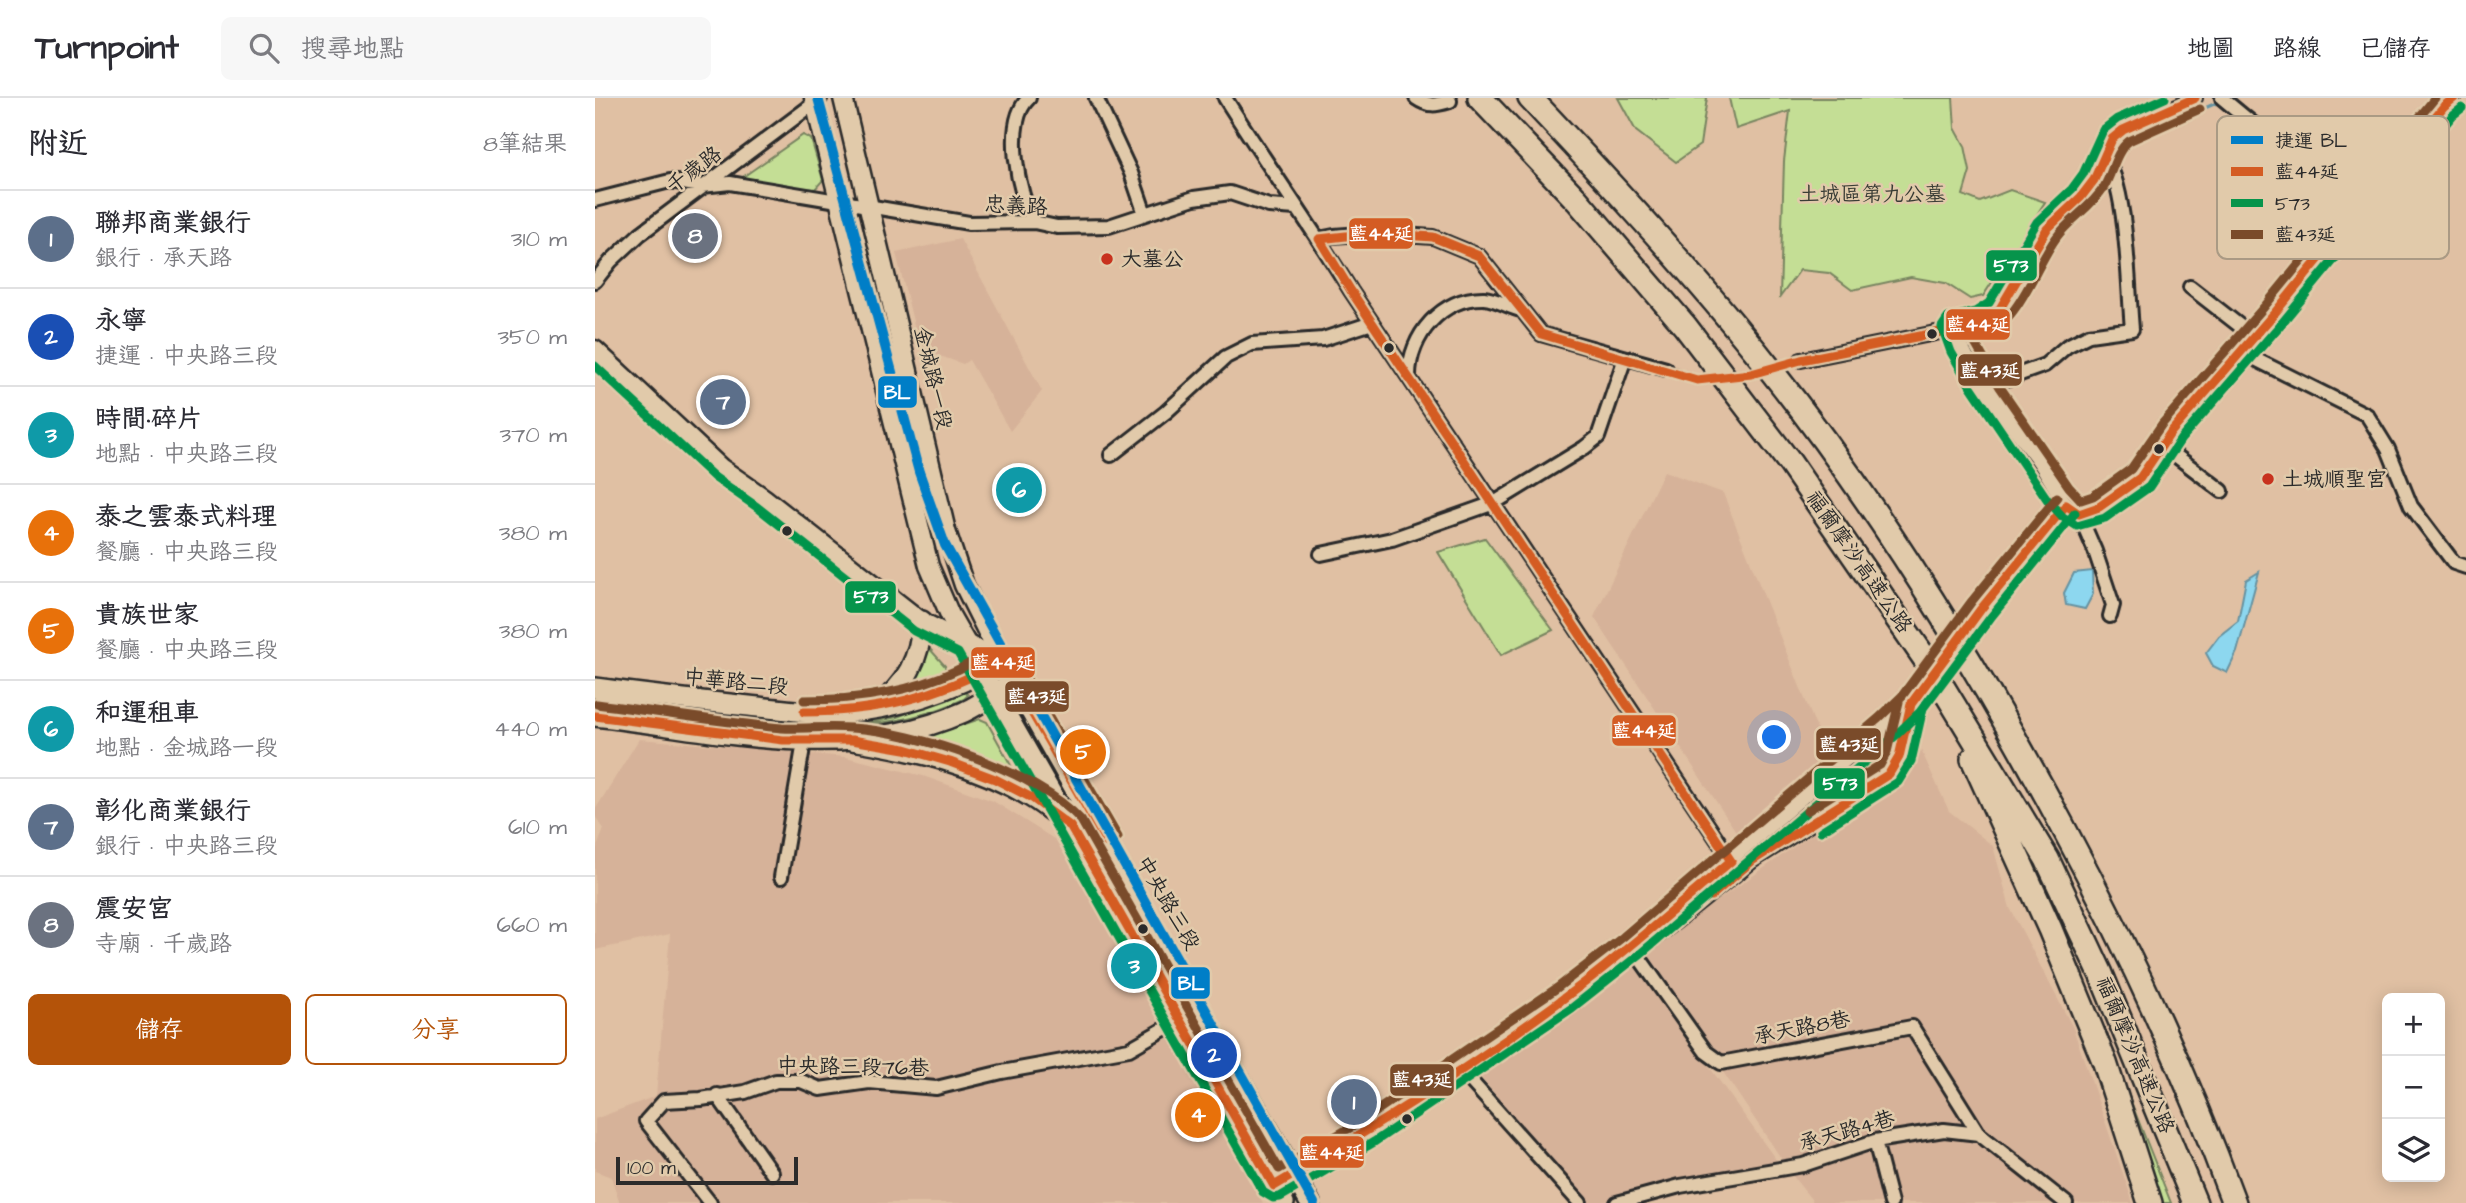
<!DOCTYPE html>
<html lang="zh-TW">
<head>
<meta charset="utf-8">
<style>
  :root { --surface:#fff; --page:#f7f7f7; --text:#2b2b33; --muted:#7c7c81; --line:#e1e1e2; --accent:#b45309 }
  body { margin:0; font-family:"Architects Daughter","LXGW WenKai TC",sans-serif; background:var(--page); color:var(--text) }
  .controls { position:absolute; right:21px; bottom:21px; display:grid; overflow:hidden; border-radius:10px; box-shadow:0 4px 18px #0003 }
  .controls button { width:63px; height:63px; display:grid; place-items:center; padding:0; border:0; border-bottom:2px solid var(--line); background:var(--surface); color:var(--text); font:35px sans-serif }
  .scale { position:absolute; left:21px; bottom:18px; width:182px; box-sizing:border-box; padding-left:7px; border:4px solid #2b2b2b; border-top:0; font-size:19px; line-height:24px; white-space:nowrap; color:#2b2b2b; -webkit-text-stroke:5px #e1caaa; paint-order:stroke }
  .you { position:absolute; left:1180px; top:640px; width:24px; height:24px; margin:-18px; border:5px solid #fff; border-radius:50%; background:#1a73e8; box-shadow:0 0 0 10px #1a73e833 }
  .badge { display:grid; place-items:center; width:46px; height:46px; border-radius:50%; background:var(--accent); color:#fff; font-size:23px; font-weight:700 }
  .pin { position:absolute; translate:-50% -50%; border:4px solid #fff; box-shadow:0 2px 7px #0006 }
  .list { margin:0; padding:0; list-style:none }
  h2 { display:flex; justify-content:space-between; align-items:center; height:91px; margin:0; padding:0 28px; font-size:30px }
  h2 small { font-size:23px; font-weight:400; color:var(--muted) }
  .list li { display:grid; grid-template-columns:46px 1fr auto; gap:21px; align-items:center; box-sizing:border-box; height:98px; padding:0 28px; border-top:2px solid var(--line) }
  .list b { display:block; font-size:26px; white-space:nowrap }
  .list p { margin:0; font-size:23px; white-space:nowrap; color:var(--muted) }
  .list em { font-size:23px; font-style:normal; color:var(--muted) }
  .actions { display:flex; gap:14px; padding:21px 28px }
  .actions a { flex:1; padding:16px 0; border:2px solid var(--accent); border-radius:10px; text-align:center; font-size:24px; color:var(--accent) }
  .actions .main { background:var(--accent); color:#fff }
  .icon { flex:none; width:38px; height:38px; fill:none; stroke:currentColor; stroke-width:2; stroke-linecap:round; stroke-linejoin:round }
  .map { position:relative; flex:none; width:1871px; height:1105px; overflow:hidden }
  header { display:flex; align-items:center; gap:42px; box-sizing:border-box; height:98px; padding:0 35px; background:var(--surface); border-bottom:2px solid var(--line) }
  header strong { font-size:33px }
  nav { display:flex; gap:38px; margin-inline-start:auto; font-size:24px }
  .search { width:490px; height:63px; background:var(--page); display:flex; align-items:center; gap:18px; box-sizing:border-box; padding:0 24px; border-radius:10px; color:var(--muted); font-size:26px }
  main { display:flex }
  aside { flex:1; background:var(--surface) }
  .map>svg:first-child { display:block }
</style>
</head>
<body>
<header>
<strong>Turnpoint</strong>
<div class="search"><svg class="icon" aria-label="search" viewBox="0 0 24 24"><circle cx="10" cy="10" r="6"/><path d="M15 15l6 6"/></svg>搜尋地點</div>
<nav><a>地圖</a><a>路線</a><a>已儲存</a></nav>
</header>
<main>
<aside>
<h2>附近<small>8筆結果</small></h2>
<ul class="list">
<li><span class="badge" style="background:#5c6f8a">1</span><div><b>聯邦商業銀行</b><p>銀行 · 承天路</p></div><em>310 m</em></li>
<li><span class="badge" style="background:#1a4fb4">2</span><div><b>永寧</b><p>捷運 · 中央路三段</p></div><em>350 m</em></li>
<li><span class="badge" style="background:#0f9aa8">3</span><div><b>時間·碎片</b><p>地點 · 中央路三段</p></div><em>370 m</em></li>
<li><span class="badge" style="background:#e8710a">4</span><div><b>泰之雲泰式料理</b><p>餐廳 · 中央路三段</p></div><em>380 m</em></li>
<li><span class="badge" style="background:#e8710a">5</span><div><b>貴族世家</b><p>餐廳 · 中央路三段</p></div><em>380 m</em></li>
<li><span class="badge" style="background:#0f9aa8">6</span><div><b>和運租車</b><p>地點 · 金城路一段</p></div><em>440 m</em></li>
<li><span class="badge" style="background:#5c6f8a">7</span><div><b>彰化商業銀行</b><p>銀行 · 中央路三段</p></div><em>610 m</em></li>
<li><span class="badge" style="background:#6b7280">8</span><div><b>震安宮</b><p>寺廟 · 千歲路</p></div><em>660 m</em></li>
</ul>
<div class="actions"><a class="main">儲存</a><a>分享</a></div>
</aside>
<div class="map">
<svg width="1871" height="1105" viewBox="0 0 1871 1105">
  <rect width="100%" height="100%" fill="#e0c0a3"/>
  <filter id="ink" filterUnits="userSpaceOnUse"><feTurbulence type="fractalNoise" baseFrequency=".0143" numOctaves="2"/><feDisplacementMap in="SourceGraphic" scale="14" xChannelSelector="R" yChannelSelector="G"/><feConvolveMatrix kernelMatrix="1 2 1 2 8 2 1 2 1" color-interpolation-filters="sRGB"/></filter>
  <g filter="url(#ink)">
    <path fill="#d6b299" d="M365,141l82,152 -32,40 -41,-71 -6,4 -43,-15 -24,-96z
      M1069,373l59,22 105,264 -89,79 -145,-219z
      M1314,626l40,87 44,35 17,62 63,120 60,175h-319l-19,-24 -152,-226 235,-165 26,-28z
      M44,641l207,18 77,19 70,25 69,43 201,359h-643l-9,-26 -16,-6v-52l61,-23 14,-162 -75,16v-98l9,-23 -9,-13v-6z
      M1037,861l147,205 -180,39h-11l-110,-129z"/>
    <path fill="#c4de95" stroke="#788460" stroke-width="2" d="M1023,0h89l-7,47 -24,17 -40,-31z
      M1134,0h224l2,30 10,18 5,25 -7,24 17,7 30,-12 35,12 -62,94 -13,3 -25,-16 -34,-6 -59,13 -23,-17 -29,-3 -20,27 4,-136 6,-50 -54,18z
      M208,37l8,4 12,41 -8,9 -78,-8z
      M890,440l68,92 -52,25 -63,-103z
      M334,550l16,18v5l-28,14 -11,3 20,-39z
      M369,593l4,4 -4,4c-34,16 -70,24 -108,26l41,-8z
      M385,621l7,3 32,58 -50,-23 -51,-13 -1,-4z
      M1525,976l51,129h-11z"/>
    <path fill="#8dd7ef" stroke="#6692a1" stroke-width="2" d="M1497,473l1,23 -8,15 -19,-4 -2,-12 10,-20z
      M1664,474l-22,80 -10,21 -14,-7 -7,-13 13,-17 19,-15 8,-41z"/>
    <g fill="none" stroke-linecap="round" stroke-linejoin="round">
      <path stroke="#6692a1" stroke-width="3.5" d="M1519,69l9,-20 39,-21 57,-24
        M1479,120l16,-9 20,-31
        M1403,235l28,-35 16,-37"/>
      <path stroke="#bca28b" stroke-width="12" stroke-dasharray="12 6" stroke-linecap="butt" d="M1071,271l31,11 54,-6 50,-14
        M1316,606l70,-95"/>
      <g stroke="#2b2b2b" stroke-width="18">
        <path id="minor" d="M434,0c-26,23 -11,97 5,124
          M501,0l35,75 14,41
          M630,0c41,65 86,128 126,193l388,581
          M821,0c13,9 20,7 34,3
          M1627,0l136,113
          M0,102l75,-19 32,5 28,-3 239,40 65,-1 23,5 52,-1 85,-28 36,-5 39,13 27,2
          M724,141l15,-3 39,-3 60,4 46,19 62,78 125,35
          M0,183l16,-20 29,-27 180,-135
          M1595,189l64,50
          M1359,231c21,49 48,82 79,125 16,20 24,46 46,60l20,-7 41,-29 31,-46 102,-117 171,-209 10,-8
          M1646,254l126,63 21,34 23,57 43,57 12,4
          M1206,262l179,-36 18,-12 49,-83 34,-32 13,-17 18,-41 11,-9 72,-32
          M814,278c0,-40 33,-79 75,-78 12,1 25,9 37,12
          M1389,289l61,-22 22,-19 22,-11 43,-6c-4,-40 -4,-147 -29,-174
          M1567,347l60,46
          M516,357l55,-43 60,-55 26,-13 71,-5 49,-16
          M1484,416l16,37 18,54 -3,11
          M726,456l71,-15 102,-36 90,-55 14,-11 27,-79
          M1386,511l85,-104
          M1275,644l7,-2 12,2 3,11 -5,12
          M186,779l23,-135
          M1036,848l75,106 15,11 191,-36 67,107
          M1036,848l13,1 108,-86 137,-87 10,-17 12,-53
          M865,971l120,134
          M122,997l55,78
          M1280,1043l16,62
          M679,1088l93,-54 197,-134 67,-52 280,-242
          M115,1105l-64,-82 18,-20 37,-2 44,-7 31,-11h25l19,8 49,-7 67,6 66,-16 127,-23 72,-41
          M1022,1105l63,-17 123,-21 72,-24 69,-11 35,4 87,69"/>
      </g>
      <g stroke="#2b2b2b" stroke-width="21">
        <path id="tertiary" d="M0,251l126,118 43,30 158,124 80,40"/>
      </g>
      <g stroke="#2b2b2b" stroke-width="23">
        <path id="secondary" d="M219,0l115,468 21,49 119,208
          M248,0l103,433 18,54 38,76"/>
      </g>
      <g stroke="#2b2b2b" stroke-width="24">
        <path id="primary" d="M0,590c51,7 103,13 154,18 30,3 61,8 91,7 58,-4 113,-23 162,-52l308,542
          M281,608c30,-19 45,-50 46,-85
          M0,618c123,14 251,49 369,-4 18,-8 34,-21 50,-32
          M257,642c62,10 124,24 179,57 14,8 26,19 39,29l214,377"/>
      </g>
      <g stroke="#2b2b2b" stroke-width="28">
        <path id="motorway" d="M885,0l97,102 108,126 105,137 138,200 119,196 54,115 94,229
          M935,0c103,109 205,220 294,342 89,122 166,250 237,383 66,123 125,249 173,380
          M1378,661l77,170 55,134 45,140"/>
      </g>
      <use href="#minor" stroke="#e1caaa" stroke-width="12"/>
      <use href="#tertiary" stroke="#e1caaa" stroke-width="16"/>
      <use href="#secondary" stroke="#e1caaa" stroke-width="18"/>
      <use href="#primary" stroke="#e1caaa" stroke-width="19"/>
      <use href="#motorway" stroke="#e1caaa" stroke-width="23"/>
      <g stroke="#e1caaa" stroke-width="14">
        <path id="bus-1" d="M209,614c74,0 133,-15 198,-51l105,182
          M0,618l188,24h69l53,9 45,13 45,17 37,19 38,28 204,360c107,-62 212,-128 310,-203 51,-39 98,-81 147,-122l-380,-570 -32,-52 54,-6 60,4 46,19 62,78 156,46 54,-6 50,-14 179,-36 18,-12 49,-83 34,-32 13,-17 18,-41 11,-9 72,-32
          M1116,798l41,-35 137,-87 10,-17 12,-53 70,-95 85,-104 13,9 20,-7 41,-29 31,-46 102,-117 171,-209 10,-8"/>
      </g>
      <g stroke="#e1caaa" stroke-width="14">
        <path id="bus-2" d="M1570,0l-48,21 -14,11 -20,44 -11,15 -35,33 -48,81 -14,9 -27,6 -6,9 9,25 19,33 79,117 14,15 14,9 28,-8 44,-31 32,-48 101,-116 171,-208 9,-7
          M0,268l119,111 43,30 157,124 44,22 305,539 10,6 7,-1 94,-55 198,-134 67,-53 256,-219 25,-24 71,-95 84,-104
          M1226,733l77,-49 13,-21 12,-53"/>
      </g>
      <g stroke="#e1caaa" stroke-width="14">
        <path id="bus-3" d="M1605,11l-71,32c-14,11 -16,31 -25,46 -13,21 -35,32 -48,51 -25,35 -37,91 -84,100l28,49 69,100 12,13 12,-4 38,-27 31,-45 102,-117 171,-209
          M209,602c53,0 105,-7 153,-30 14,-6 34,-23 49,-20l7,5 105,182
          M2,606c61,8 123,18 185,24 23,1 46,-2 69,0 64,3 187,44 230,92l198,349 81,-47 197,-134 66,-51 256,-219 23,-22 70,-95 85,-104
          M1212,713l73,-46 7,-13 12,-50"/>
      </g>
      <use href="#bus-1" stroke="#d45c23" stroke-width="9"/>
      <use href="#bus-2" stroke="#06944b" stroke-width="9"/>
      <use href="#bus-3" stroke="#7a4b2a" stroke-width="9"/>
      <g stroke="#e1caaa" stroke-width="16">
        <path id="metro-1" d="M223,0l101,374 26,73 369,658"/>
      </g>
      <use href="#metro-1" stroke="#007ec7" stroke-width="10"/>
    </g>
  </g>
  <g fill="#c8321e" stroke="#e1caaa" stroke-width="2.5">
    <circle cx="512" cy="161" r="7"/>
    <circle cx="1673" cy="381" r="7"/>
  </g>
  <g fill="#2b2b2b" stroke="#e1caaa" stroke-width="2.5">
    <circle cx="1337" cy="236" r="6"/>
    <circle cx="794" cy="250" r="6"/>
    <circle cx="1564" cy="351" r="6"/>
    <circle cx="192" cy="433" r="6"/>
    <circle cx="548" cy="831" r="6"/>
    <circle cx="812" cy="1021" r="6"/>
  </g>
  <g text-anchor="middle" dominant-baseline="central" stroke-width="5" stroke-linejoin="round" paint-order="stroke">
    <g font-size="21" fill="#2b2b2b" stroke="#e1caaa">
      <text transform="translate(99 72) rotate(-37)">千歲路</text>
      <text transform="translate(421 108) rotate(3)">忠義路</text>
      <text transform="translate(338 280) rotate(77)">金城路一段</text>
      <text transform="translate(1264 464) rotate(55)">福爾摩沙高速公路</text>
      <text transform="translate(141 584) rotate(6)">中華路二段</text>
      <text transform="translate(573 805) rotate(60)">中央路三段</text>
      <text transform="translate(1207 930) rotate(-11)">承天路8巷</text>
      <text transform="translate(1540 957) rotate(67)">福爾摩沙高速公路</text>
      <text transform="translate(258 969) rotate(1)">中央路三段76巷</text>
      <text transform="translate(1252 1033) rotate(-16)">承天路4巷</text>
    </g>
    <g font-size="21" fill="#3a3d36" stroke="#e1caaa">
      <text x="1277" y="96">土城區第九公墓</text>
    </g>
    <g font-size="21" fill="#2b2b2b" stroke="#e1caaa" text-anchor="start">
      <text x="526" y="161">大墓公</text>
      <text x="1687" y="381">土城順聖宮</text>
    </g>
  </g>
  <rect x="1622" y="18" width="232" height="143" rx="10" fill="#e1caaa" stroke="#aa9a84" stroke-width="2"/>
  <rect x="1636" y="38" width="32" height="8" fill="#007ec7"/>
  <rect x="1636" y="69" width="32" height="9" fill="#d45c23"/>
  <rect x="1636" y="101" width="32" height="8" fill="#06944b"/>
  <rect x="1636" y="132" width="32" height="9" fill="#7a4b2a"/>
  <g font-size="19" fill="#2b2b2b">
    <text x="1680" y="49">捷運 BL</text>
    <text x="1680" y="80">藍44延</text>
    <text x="1680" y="112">573</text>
    <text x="1680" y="143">藍43延</text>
  </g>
  <g stroke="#e1caaa" stroke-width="2.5">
    <rect x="753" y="119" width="66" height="33" rx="7" fill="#d45c23"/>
    <rect x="1390" y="151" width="53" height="33" rx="7" fill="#06944b"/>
    <rect x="1350" y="210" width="66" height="33" rx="7" fill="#d45c23"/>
    <rect x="1362" y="255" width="66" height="34" rx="7" fill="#7a4b2a"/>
    <rect x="282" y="277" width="41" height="34" rx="7" fill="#007ec7"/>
    <rect x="249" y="482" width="53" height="34" rx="7" fill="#06944b"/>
    <rect x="375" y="548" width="66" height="33" rx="7" fill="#d45c23"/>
    <rect x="409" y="582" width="66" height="33" rx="7" fill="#7a4b2a"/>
    <rect x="1016" y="616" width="66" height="33" rx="7" fill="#d45c23"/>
    <rect x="1220" y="629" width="67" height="34" rx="7" fill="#7a4b2a"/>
    <rect x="1218" y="669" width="53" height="33" rx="7" fill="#06944b"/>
    <rect x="575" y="868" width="41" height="34" rx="7" fill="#007ec7"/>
    <rect x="794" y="965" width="66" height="34" rx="7" fill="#7a4b2a"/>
    <rect x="704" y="1037" width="66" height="34" rx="7" fill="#d45c23"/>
  </g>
  <g font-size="19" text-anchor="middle" font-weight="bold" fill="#fff">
    <text x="786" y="142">藍44延</text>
    <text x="1416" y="174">573</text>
    <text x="1383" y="233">藍44延</text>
    <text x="1395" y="279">藍43延</text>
    <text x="302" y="301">BL</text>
    <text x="276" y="505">573</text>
    <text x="408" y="571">藍44延</text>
    <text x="442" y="605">藍43延</text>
    <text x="1049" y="639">藍44延</text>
    <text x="1254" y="653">藍43延</text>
    <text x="1245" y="692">573</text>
    <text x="596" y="892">BL</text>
    <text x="827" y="988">藍43延</text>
    <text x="737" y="1061">藍44延</text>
  </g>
</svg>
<div class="controls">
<button>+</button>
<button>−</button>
<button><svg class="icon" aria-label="layers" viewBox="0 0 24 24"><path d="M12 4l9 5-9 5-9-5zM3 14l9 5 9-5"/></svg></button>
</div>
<div class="scale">100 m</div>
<div class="you"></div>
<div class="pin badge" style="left:759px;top:1004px;background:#5c6f8a">1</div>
<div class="pin badge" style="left:619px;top:957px;background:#1a4fb4">2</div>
<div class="pin badge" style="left:539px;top:868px;background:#0f9aa8">3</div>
<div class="pin badge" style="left:603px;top:1017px;background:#e8710a">4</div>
<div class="pin badge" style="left:488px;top:654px;background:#e8710a">5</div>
<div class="pin badge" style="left:424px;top:392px;background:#0f9aa8">6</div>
<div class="pin badge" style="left:128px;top:304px;background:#5c6f8a">7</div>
<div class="pin badge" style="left:100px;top:138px;background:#6b7280">8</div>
</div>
</main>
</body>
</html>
